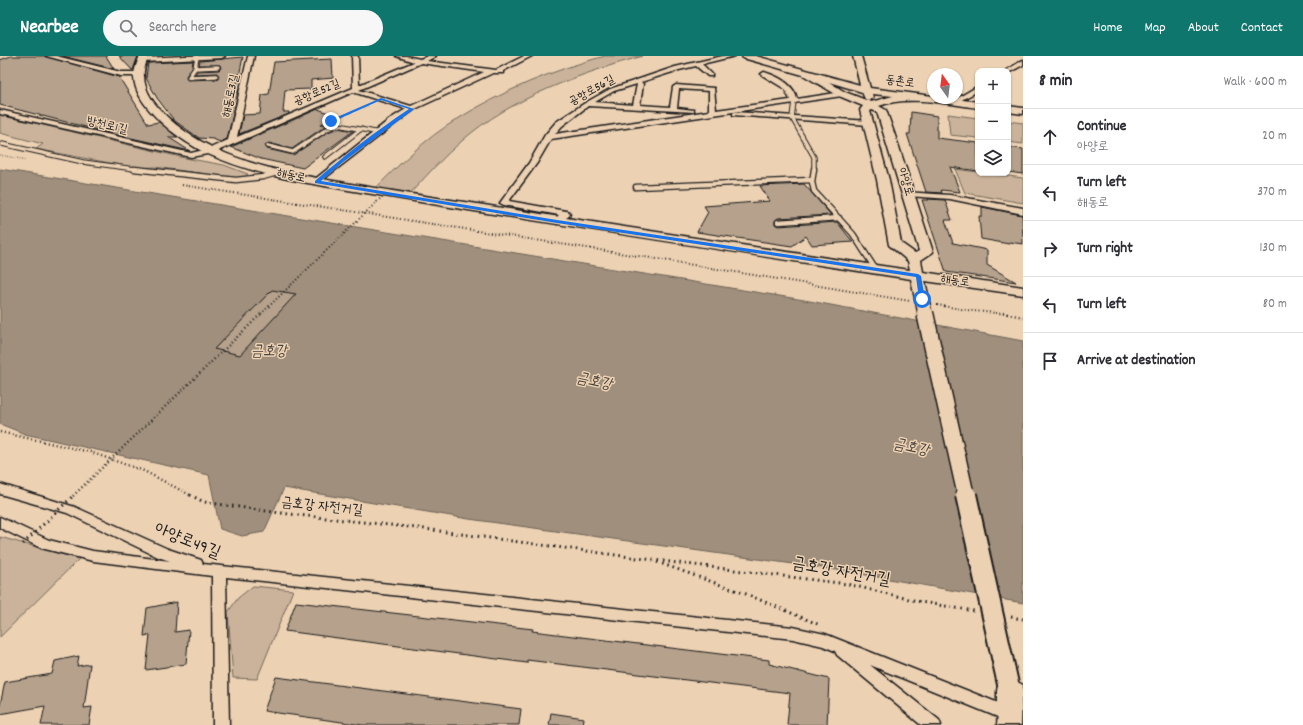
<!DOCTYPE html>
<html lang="en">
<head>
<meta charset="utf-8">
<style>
  :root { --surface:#fff; --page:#f7f7f7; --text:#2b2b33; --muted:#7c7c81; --line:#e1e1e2; --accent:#0f766e }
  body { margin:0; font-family:Dekko,"Poor Story",sans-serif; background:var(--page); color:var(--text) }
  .controls { position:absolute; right:12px; top:12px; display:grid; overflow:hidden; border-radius:8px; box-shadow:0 1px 3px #0004 }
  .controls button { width:36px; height:36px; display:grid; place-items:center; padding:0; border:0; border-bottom:1px solid var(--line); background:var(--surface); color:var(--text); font:20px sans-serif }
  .compass { position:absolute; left:927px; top:12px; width:36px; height:36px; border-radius:50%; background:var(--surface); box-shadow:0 1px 3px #0004; rotate:346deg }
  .stop { position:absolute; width:12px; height:12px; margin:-9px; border:3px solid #1a73e8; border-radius:50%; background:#fff }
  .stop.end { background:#1a73e8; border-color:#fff; box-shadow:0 1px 4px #0008 }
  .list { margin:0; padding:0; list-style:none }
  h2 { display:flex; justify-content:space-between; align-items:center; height:52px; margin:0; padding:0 16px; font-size:17px }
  h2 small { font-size:13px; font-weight:400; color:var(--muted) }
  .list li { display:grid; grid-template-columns:26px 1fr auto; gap:12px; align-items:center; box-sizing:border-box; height:56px; padding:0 16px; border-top:1px solid var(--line) }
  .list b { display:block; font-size:15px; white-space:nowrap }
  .list p { margin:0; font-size:13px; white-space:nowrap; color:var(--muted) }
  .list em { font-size:13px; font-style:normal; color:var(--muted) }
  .icon { flex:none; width:22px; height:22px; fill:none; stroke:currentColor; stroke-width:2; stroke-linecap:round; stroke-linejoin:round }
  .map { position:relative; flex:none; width:1023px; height:669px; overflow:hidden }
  header { display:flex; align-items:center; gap:24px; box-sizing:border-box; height:56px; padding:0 20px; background:var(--accent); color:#fff }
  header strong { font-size:19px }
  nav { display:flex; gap:22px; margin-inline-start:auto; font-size:14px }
  .search { width:280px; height:36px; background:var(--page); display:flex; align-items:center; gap:10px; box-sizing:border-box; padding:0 14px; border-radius:22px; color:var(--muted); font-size:15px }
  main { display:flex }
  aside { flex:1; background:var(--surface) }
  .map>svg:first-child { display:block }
</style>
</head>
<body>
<header>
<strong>Nearbee</strong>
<div class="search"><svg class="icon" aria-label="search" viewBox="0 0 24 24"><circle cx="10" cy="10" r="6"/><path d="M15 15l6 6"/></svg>Search here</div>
<nav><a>Home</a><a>Map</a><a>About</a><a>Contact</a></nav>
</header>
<main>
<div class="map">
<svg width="1023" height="669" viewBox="0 0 1023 669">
  <rect width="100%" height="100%" fill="#ecd1b3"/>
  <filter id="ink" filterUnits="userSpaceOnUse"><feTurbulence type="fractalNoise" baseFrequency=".025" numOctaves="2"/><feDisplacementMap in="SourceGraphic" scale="8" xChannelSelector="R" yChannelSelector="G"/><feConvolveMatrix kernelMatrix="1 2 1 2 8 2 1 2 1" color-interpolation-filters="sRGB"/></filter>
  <g filter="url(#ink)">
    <path fill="#cab39a" stroke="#73685b" d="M605,0h38c-59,16 -134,43 -180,84 -20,17 -38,37 -55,56l-35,-5c25,-26 52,-52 83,-71 46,-29 97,-50 149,-64z
      M948,58l30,4v20l-28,-3z
      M0,59l185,43 39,7 24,9 -7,5 -86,-12 -19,1 -100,-19 7,-5 -43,-11z
      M1008,65l15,2v21l-15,-2z
      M955,113l68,9v25l-58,-10z
      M0,481l79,22 -79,78z
      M253,530l40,4 -36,89 -24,-1 -5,-66 10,-14z"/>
    <path fill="#a08f7c" stroke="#6b6156" d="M0,113l804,131 219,41v262l-179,-32 -375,-52 -185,-31 -20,44 -22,4 -22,-7 -11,-54 -184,-41 -25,-10z"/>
    <path fill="#b5a18c" stroke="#1c1c1c" d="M11,0h34l74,21 29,47 11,-2 18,15h-9l22,14 -77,-17 -113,-29v-45z
      M62,0h44l8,13z
      M119,0h19l-5,14h-1z
      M243,1l-6,29h1l-1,12 -10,41 -7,3 -7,-3 -14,-1 -27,-19h1l-16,-21 -11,-20 2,-15 45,-2 -1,6 -6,9 1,4 30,-1 2,-3 -2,-3 -22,1 2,-3 22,-1 2,-2 -1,-3h-21l1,-4z
      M332,3l1,19 -22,2v9l-26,1 -2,22h6v2l-50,20 4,-19 17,-1 2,-19 7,-1 5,-32z
      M318,53l18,7 -5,1 3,1 -13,6 6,1 -35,24 -23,-6 -4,2 2,4 26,6 35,-23 10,-4 15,3 -50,37 -42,-9 -30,-12z
      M911,56l26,4v22l41,5v28l-28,-4 10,25 -19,-2 1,3 -16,-1 -19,-58h3z
      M1008,91l15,2v25l-15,-2z
      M804,128l27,31 -53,3 -3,3v3l3,2 59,-4 16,20 -41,3 -6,-9 -14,10 -95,-14 11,-20 -4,-6 66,-5 -10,-15z
      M928,143l17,1 7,20h-7l8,23 34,7v15l29,17 -70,-10 -24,-72h7z
      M982,151l40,8 1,29 -14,-2v2l-28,-5 -2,-23h3z
      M272,234l24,4 -56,61 -26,-6z
      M177,546l-2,30 14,-2 -3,34 -40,6 4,-35 -6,1 3,-28z
      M296,546l237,27 -1,2 237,29v4l60,15 -2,46h-40l3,-32 -263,-33v3l-242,-32z
      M79,600l-2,10 13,-2 -6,44 8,-1 -3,18h-48l4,-19 -45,8v-9l5,-23 47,-8 3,-13z
      M276,621l245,32 -2,16h-156l-99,-14z
      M551,657l33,5 -1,7h-34z"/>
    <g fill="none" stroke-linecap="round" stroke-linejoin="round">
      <g stroke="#1c1c1c" stroke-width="5.5">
        <path id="lane-far1" d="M197,1l-2,11 -6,9 27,-1
          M195,12l23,-1
          M794,45l-2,17 22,39v13
          M2,88l81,18 59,8
          M268,90l25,6 34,-23 11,-4 42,8
          M325,101l36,-28"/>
      </g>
      <g stroke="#1c1c1c" stroke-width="7">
        <path id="lane" d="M134,113l102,11 27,-3 14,-4
          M814,113l-2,13 2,9 39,43 23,36
          M636,131l176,-7
          M778,166l61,-4"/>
      </g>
      <g stroke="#1c1c1c" stroke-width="3">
        <path id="street" d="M46,0h10l65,16h18l3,2 -3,2h-18z
          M185,0h40l-3,2 -79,4 -3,-2 3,-2z
          M248,0h6l-17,81 116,-49 -1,-32h6l1,29 55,-23 -18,-6h10l14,3 8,-3h8l-9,5 69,9 28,-14h8l-29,15v2h-10l-78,36 -19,14 -79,61h-3v-4l76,-61 16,-10 -53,-17 -140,61 -22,4 -191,-43v-4l191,43 17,-4 20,-9zM421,7l63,9 -73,34 -52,-16z
          M723,0h12l-33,8 10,10v2h-4l-12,-10 -17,4 -38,12 2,2 -3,21 30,2 3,-20 3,-2 38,3 2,22 74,-10 -5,-11 -23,-14 -1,-1 3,-2c13,4 30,12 33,27l45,-7 3,2 -3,2 -291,43 -14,24 -28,38 57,10 3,1 1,2 -1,2 -12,8 -4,-3 6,-6 -55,-10 -4,-2 29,-40 16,-28 11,-13 29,-19 25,-14 65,-22zM637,28l-4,21 -38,-3 19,-11zM679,33l30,2v20l-154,23 7,-8 26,-20 106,6v-2l-17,-2z
          M1023,4v5l-13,7 -5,-1z
          M978,30v5l-22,12 -5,-1z
          M735,56l134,9 4,2 -4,2 -136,-10v-2z
          M905,136l45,3 73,13v6l-73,-15 -42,-3h-3z
          M0,428l75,23 93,42 33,11 2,4 590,63 32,7 191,76 2,5 -2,5 -6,2 -140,-57 69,55 2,5h-20l-84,-70 -2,-4 -12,-5 -30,-7 -567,-62 3,148h-16l-1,-149 -119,-15 -52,-13 -41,-20v-11l49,23 44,11 77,10 -12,-4 -91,-44 -67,-19z
          M1008,621l15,8v15l-20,-11 -3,-5 3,-5z"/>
      </g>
      <g stroke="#1c1c1c" stroke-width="3">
        <path id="secondary" d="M140,0h8c-1,6 -5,13 -4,20 0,31 46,61 70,72 43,21 91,28 137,36 40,7 80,13 120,19 146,23 292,46 439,67l-2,-9 -19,-16 -12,-65 -17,-70 3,-4 -24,-10 -36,-21 -60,-17 -1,-2h14l104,29 -7,-29h8l9,32 63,8v2h15l30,4v6c-30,-4 -70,-13 -99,-2l7,4 13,37 34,105 -12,8 2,12 100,15v8l-98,-14 4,18 -2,3 -5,1 -5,-1 -2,-3 -4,-20c-146,-22 -292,-45 -437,-68 -42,-7 -84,-14 -126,-21 -48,-8 -96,-16 -140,-36 -26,-12 -73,-46 -74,-77 0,-7 3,-15 6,-21zM829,26l33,10 3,7 3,1 5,-3 -1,-3 21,2 -22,6 -26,-10zM872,54l5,2 42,139 -4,2 -14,-10 -12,-63 -19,-69z
          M1008,50l15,2v6l-15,-2z
          M1008,618l8,3c6,14 6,33 5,48h-24c2,-15 -3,-34 3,-48z"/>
      </g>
      <path stroke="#1c1c1c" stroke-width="1.5" stroke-dasharray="0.5 2" stroke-linecap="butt" d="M342,60l27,-11
        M0,99l27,5"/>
      <path stroke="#1c1c1c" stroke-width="2" stroke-dasharray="1 2.5" stroke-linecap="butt" d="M182,129l469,73 259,43
        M937,249l36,6 35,3"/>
      <path stroke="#1c1c1c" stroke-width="2.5" stroke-dasharray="1 3" stroke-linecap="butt" d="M1003,257l20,4
        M0,376l90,20 54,19 48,25"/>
      <path stroke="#1c1c1c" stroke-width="3" stroke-dasharray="1.5 4" stroke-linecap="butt" d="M190,439l14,7 76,11 137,15 213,29 217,27 74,18 53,9
        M657,506l89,32 74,31
        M1011,561l12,2"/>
      <use href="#lane-far1" stroke="#ecd1b3" stroke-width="3.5"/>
      <use href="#lane" stroke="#ecd1b3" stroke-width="4.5"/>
      <use href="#street" fill="#ecd1b3" fill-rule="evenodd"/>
      <use href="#secondary" fill="#ecd1b3" fill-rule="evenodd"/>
      <g stroke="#1c1c1c" stroke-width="16" stroke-linecap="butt">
        <path id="secondary-bridge-far2" d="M922,243l3,15"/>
      </g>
      <g stroke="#1c1c1c" stroke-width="19" stroke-linecap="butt">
        <path id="secondary-bridge-far1" d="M925,257l41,183"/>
      </g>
      <g stroke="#1c1c1c" stroke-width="24" stroke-linecap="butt">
        <path id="secondary-bridge" d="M966,439l42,189"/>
      </g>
      <path stroke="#1c1c1c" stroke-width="2" stroke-dasharray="1 2.5" stroke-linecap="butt" d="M261,258l125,-121"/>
      <path stroke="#1c1c1c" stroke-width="2.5" stroke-dasharray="1 3" stroke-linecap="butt" d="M73,440l189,-183"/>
      <path stroke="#1c1c1c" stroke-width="3" stroke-dasharray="1.5 4" stroke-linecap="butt" d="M23,488l51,-49"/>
      <use href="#secondary-bridge-far2" stroke="#ecd1b3" stroke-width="13"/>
      <use href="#secondary-bridge-far1" stroke="#ecd1b3" stroke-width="16"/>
      <use href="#secondary-bridge" stroke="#ecd1b3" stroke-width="20"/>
    </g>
  </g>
  <path fill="#1a73e8" d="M381,42l33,11 -71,53 -22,19 236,39 361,54 3,2 4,23 -3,2 -3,-2 -3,-22 -359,-54 -242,-40v-2c30,-26 61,-50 94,-72l-28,-9 -49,22 -4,-1z"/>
  <g text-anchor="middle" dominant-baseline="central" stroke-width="3" stroke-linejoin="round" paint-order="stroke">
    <g font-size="12" fill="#1c1c1c" stroke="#ecd1b3">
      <text transform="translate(900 26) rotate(8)">동촌로</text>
      <text transform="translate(592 35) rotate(-29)">공항로56길</text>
      <text transform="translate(317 37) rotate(-23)">공항로52길</text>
      <text transform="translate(231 40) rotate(-78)">해동로3길</text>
      <text transform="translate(107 70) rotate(13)">방천로1길</text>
      <text transform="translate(291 120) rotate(13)">해동로</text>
      <text transform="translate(905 126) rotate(73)">아양로</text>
      <text transform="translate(955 225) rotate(8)">해동로</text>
    </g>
    <g font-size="14" fill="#1c1c1c" stroke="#ecd1b3">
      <text transform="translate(322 451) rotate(6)">금호강 자전거길</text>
    </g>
    <g font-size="15" font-style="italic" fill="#4a443e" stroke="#ecd1b3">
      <text x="269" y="296">금호강</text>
      <text transform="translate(594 326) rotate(12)">금호강</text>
      <text transform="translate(911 392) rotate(12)">금호강</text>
    </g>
    <g font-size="17" fill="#1c1c1c" stroke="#ecd1b3">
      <text transform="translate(187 486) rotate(22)">아양로49길</text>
      <text transform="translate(841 517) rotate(10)">금호강 자전거길</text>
    </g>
  </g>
</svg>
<div class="controls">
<button>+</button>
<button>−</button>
<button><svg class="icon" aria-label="layers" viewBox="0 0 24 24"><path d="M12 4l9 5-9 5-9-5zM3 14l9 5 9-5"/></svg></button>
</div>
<svg class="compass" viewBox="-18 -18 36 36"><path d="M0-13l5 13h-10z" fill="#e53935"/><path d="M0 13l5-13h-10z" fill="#7c7c81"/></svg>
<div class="stop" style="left:922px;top:243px"></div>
<div class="stop end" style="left:331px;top:65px"></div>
</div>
<aside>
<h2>8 min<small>Walk · 600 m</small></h2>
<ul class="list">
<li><svg class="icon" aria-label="ahead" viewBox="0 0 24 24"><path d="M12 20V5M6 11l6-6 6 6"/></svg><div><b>Continue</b><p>아양로</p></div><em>20 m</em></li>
<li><svg class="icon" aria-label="left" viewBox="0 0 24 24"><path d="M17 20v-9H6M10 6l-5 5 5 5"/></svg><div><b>Turn left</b><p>해동로</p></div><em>370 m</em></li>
<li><svg class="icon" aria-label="right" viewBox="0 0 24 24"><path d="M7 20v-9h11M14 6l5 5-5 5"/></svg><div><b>Turn right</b></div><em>130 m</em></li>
<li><svg class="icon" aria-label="left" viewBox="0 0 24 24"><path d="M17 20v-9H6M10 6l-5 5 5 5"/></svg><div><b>Turn left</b></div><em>80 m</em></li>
<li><svg class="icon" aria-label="arrive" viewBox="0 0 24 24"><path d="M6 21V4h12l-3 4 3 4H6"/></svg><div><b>Arrive at destination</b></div></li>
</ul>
</aside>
</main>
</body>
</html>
